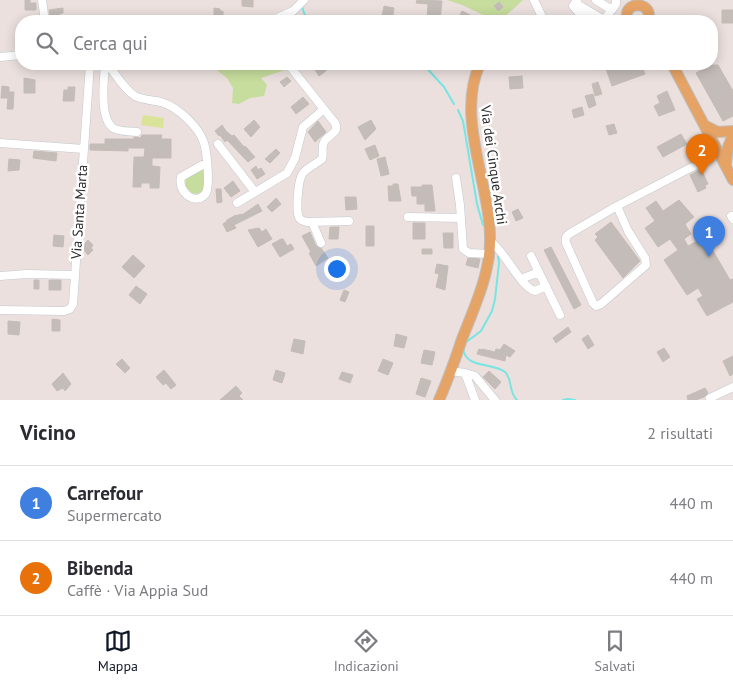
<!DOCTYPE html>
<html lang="it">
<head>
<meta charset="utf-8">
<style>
  :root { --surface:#fff; --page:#f2f2f3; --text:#2b2b33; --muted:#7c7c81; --line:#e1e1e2; --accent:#111827 }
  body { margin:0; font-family:"PT Sans",sans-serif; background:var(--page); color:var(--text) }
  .you { position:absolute; left:336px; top:268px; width:18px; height:18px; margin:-12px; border:4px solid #fff; border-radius:50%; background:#1a73e8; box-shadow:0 0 0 8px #1a73e833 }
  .badge { display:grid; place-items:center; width:32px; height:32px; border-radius:50%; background:var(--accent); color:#fff; font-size:16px; font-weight:700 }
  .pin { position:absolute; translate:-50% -41px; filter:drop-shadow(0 1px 2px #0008) }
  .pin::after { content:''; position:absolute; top:26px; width:18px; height:15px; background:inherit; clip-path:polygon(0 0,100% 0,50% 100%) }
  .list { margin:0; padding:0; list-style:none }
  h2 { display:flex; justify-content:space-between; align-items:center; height:65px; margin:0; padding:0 20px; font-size:21px }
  h2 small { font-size:16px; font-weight:400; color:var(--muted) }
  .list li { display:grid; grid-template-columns:32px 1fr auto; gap:15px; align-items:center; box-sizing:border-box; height:75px; padding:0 20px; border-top:1px solid var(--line) }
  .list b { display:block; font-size:19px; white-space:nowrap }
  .list p { margin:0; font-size:16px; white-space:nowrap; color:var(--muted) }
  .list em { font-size:16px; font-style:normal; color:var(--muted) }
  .icon { flex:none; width:28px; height:28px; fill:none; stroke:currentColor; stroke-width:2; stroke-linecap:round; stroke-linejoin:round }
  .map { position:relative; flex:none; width:733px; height:400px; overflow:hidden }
  .search { position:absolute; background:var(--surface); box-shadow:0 2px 12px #0003; left:15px; right:15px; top:15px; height:55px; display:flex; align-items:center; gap:12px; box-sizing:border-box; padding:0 18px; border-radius:20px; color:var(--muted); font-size:19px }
  .sheet { height:215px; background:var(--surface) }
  nav { display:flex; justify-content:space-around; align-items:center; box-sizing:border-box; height:70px; border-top:1px solid var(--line); background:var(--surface); font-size:14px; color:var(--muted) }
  nav a { display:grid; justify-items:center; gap:2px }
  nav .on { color:var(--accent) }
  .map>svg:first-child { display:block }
</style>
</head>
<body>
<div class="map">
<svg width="733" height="400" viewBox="0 0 733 400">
  <rect width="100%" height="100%" fill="#ebe0dd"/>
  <path fill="#c6dd9d" d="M447,0h76l-23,21h-4l-34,-16z
    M193,64h91l4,5 -27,9 6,7 -3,11 -14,2 -11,6 -7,-1 1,-15 -6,-10 -14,-11z
    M204,168v22l-5,4 -7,-1 -7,-7 1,-9z"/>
  <path fill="#dae499" d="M143,115l21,3 -1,10 -22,-3z"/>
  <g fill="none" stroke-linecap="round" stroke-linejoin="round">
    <path stroke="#77e5e2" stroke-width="2" d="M302,7l5,14
      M423,64l21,23 10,17
      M458,110l5,11 14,83 6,21
      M465,343l16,-12 11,-20 3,-12 4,-36 -1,-7
      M463,348c2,21 29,14 42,24 8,7 3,20 12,28
      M563,400l5,-1 7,1"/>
  </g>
  <path fill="#c3bcb8" stroke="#c6bcb6" d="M25,0h5v3h6v7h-11z
    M242,0h11v7l-11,-1z
    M417,0l25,1 -2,20h-13l1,-17 -12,-1z
    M499,2l4,5 -5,4 -4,-5z
    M384,6l10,2 -2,13h-11z
    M63,8v5l-4,1 1,4 -9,2 -2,-10z
    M214,8l6,1v2h3v5h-9z
    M722,10h11v13h-11z
    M462,11l10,5 -2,5h-6l1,-2 -6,-2z
    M311,64h10l5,7 -7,5z
    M591,64h50l4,10 -33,12 -7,-20 -12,4z
    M711,65h7l15,26v25l-10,5 -27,-48z
    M522,76l1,12 -13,1 -1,-12z
    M287,77l4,4 -7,6 -4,-5z
    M24,78l11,2v13h-11z
    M598,82l4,12 -7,2 -3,-12z
    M2,86l7,1v5h5l-1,17h-6l1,-11h-7z
    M68,87h7l-1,14h-11l1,-11h4z
    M667,91l8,19 -16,6 -5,-10 6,-3 -3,-7z
    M593,94l3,11 -7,3 -4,-12z
    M303,97l6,7 -13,10 -5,-7z
    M582,107l2,8 -10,3 -2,-8z
    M254,120l6,7 -9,10 -7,-8z
    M371,120l5,9 -11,11 -7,-13z
    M318,121l8,11 -11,10 -7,-10z
    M614,124l3,9 -8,2 -3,-9z
    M222,125l4,6 6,5 2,-1 10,12 1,-1 10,11 -7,5 -21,-22 -2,2 -5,-7 -1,1 -4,-5z
    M681,134l6,10 -24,13 -6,-10z
    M142,135h20l-1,4h10v19h-19v8l8,1 -1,21h-9v-5h-9v4h-8l1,-30h10l1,-9h-17v3l-38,-1v-6h15v-5h29v-2l7,1z
    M375,145l4,11 -9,4 -5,-11z
    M276,149l4,4 -10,10 -5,-4z
    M34,151l23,2 -1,8 -23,-3z
    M385,157l4,17 -8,2 -4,-17z
    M9,159l11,1 -1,10 -11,1z
    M256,166l2,4 3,-2 4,6 -8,5 -6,-9z
    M701,169l7,15 -3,1 1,3 -8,4 -8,-17z
    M233,181l7,10 -9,6 -7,-9z
    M393,184h5l3,17h-12l-1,-15h5z
    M422,185h10l3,26h-10v-7h-8v-8h-5l-1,-9h11z
    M216,189h5l1,13 -5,1z
    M345,197h11l1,12 -11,1z
    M276,198l5,6 -9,8 -5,-5z
    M679,200l15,17 -9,7 6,10 -7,5 4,7 17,-9 25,43 3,-1v23l-26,14 -10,-17 6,-3 -5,-8 -11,7 -23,-35 14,-10 -8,-11 -12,8 -13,-19 10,-7 -9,-13 10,-7 7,10z
    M258,204l4,7 -28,14 2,3 -9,4 -4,-8 4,-3v-1l9,-5v1l5,-2 1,1z
    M518,209l5,9 -7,3 -4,-9z
    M611,222l29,39 -17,17 -28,-38 3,-3 -3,-3z
    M413,223h12v16h-12z
    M366,226h8v20h-8z
    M330,227h9l-1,12h-9z
    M259,228l3,4 4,-3 6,10 -14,8 -10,-17z
    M310,232l6,14 5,2 7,10 -12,8 -7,-13 2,-1 -9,-16z
    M443,233h10v15h-9z
    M54,235l10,1 -1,11 -10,-1z
    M281,239h2l4,7 4,-2 3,5 -14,8 -8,-13z
    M88,240l5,5 -2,3 2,2 -5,5 -5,-6v-4z
    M551,247l30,58 -7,4 -30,-59z
    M422,249h10v5h-10z
    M133,255l12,11 -11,12 -12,-11z
    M468,258l12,1 -2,9 -12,-3z
    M437,264l11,2 -3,24 -9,-3 3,-13 -4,-1z
    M34,280h5v9h-5z
    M49,280h12v10h-12z
    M136,286l11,8 -7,10 -11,-9z
    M344,290l5,2 -4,10 -5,-2z
    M52,319l8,1v11h-8z
    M8,321l12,1 -1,13 -11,-1z
    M568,327l3,5 -15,11 -3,-5z
    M396,334l11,3 -3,11 -10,-2z
    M588,335l6,10 -6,4 -6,-10z
    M294,339l11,2 -2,13 -12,-3z
    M504,344l11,7 -5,6 -4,-2 -1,6 -28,-7 2,-5 3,1v-1l13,3 1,-3 4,1z
    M664,348l6,9 -7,5 -6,-10z
    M424,350l11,2 -3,13 -11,-2z
    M733,356v18l-3,2 -7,-15z
    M122,359l8,9 -5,5 -9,-9z
    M383,359l10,4 -5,12 -10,-4z
    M164,370l12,15 -5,4 -5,-6 -3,2 -7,-8z
    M276,370l9,3 -3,10 -9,-3z
    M489,371l12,11 -6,7 -12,-12z
    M342,372l11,3 -3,8 -11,-4z
    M63,373l8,11 -6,7 -2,-3 -6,3 -5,-7z
    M421,378l10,3 -6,16 -9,-3z
    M236,386l6,7 -3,3 4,4h-23z
    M705,388l3,5 -4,4 -8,3h-8l-1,-4z"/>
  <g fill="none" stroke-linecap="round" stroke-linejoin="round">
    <g stroke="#c1c8cf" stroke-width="9">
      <path id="minor" d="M42,0l3,21
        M534,0l10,21
        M577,0l-4,6 6,7 12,8
        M596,0l16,10
        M575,3l29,17 12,-16v-4
        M271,21l22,-10 11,-11
        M0,57l21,-2
        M105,64c-1,15 -6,54 8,64 6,4 17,3 24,4
        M108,64c7,10 16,25 27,32 8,4 17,4 26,6 17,5 38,25 43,41 3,9 6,42 2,50 -9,14 -29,0 -25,-16l25,-14
        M288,64l47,59c5,11 -7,11 -11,19 -3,5 0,11 -2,17 -6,5 -14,8 -19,14 -5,6 -8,40 -3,46 2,2 4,2 7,3l42,-1
        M0,143l84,6
        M218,144l37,48
        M456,178l4,27 3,44 6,4 20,1
        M237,203l50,-30 8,-15 8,-31 21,-18
        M617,206l11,25 17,27 1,7 -45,39 -5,2 -3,-3 -27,-60c-1,-4 0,-7 3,-9l48,-28 4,-2 98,-51
        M731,216l2,3
        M408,217l53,1
        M312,222l9,21
        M490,241c16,11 30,46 45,50l11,-5
        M531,256l29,59
        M0,276l27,-2 48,1
        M521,279l18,-7
        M0,310l64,1 6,-2 3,-5 17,-240
        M450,371l15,2 10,27
        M465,373l10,3 20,24
        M710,398l23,-11"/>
    </g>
    <g stroke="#bfbfbf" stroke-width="12">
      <path id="major" d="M628,21c-8,-21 27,-21 20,0
        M672,64l61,116
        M704,125l14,7 15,-1
        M726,164l2,-17 5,-12
        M439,400c9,-20 16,-40 23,-61 12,-31 28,-65 28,-98 1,-56 -35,-124 -10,-177"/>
    </g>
    <use href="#minor" stroke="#fff" stroke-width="8"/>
    <use href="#major" stroke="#e6a366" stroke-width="10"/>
  </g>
  <g text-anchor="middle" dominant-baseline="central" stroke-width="5" stroke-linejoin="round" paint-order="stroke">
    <g font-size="14" fill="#2a2a2a" stroke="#fff">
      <text transform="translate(494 165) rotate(82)">Via dei Cinque Archi</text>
      <text transform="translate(79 212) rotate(-86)">Via Santa Marta</text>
    </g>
  </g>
</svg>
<div class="you"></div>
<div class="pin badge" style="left:709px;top:257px;background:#3f7fe0">1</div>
<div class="pin badge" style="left:702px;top:175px;background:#e8710a">2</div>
<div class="search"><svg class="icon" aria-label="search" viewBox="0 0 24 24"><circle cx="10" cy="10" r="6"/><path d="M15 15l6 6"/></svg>Cerca qui</div>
</div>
<section class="sheet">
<h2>Vicino<small>2 risultati</small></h2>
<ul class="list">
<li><span class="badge" style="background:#3f7fe0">1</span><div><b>Carrefour</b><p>Supermercato</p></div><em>440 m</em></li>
<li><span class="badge" style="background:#e8710a">2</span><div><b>Bibenda</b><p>Caffè · Via Appia Sud</p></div><em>440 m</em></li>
</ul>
</section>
<nav>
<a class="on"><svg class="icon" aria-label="map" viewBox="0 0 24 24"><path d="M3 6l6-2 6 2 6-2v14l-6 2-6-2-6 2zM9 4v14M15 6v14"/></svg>Mappa</a>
<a><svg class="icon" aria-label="directions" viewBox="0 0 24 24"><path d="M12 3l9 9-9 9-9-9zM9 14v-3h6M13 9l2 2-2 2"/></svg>Indicazioni</a>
<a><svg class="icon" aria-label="saved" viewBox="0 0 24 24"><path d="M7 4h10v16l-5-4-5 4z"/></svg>Salvati</a>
</nav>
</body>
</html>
